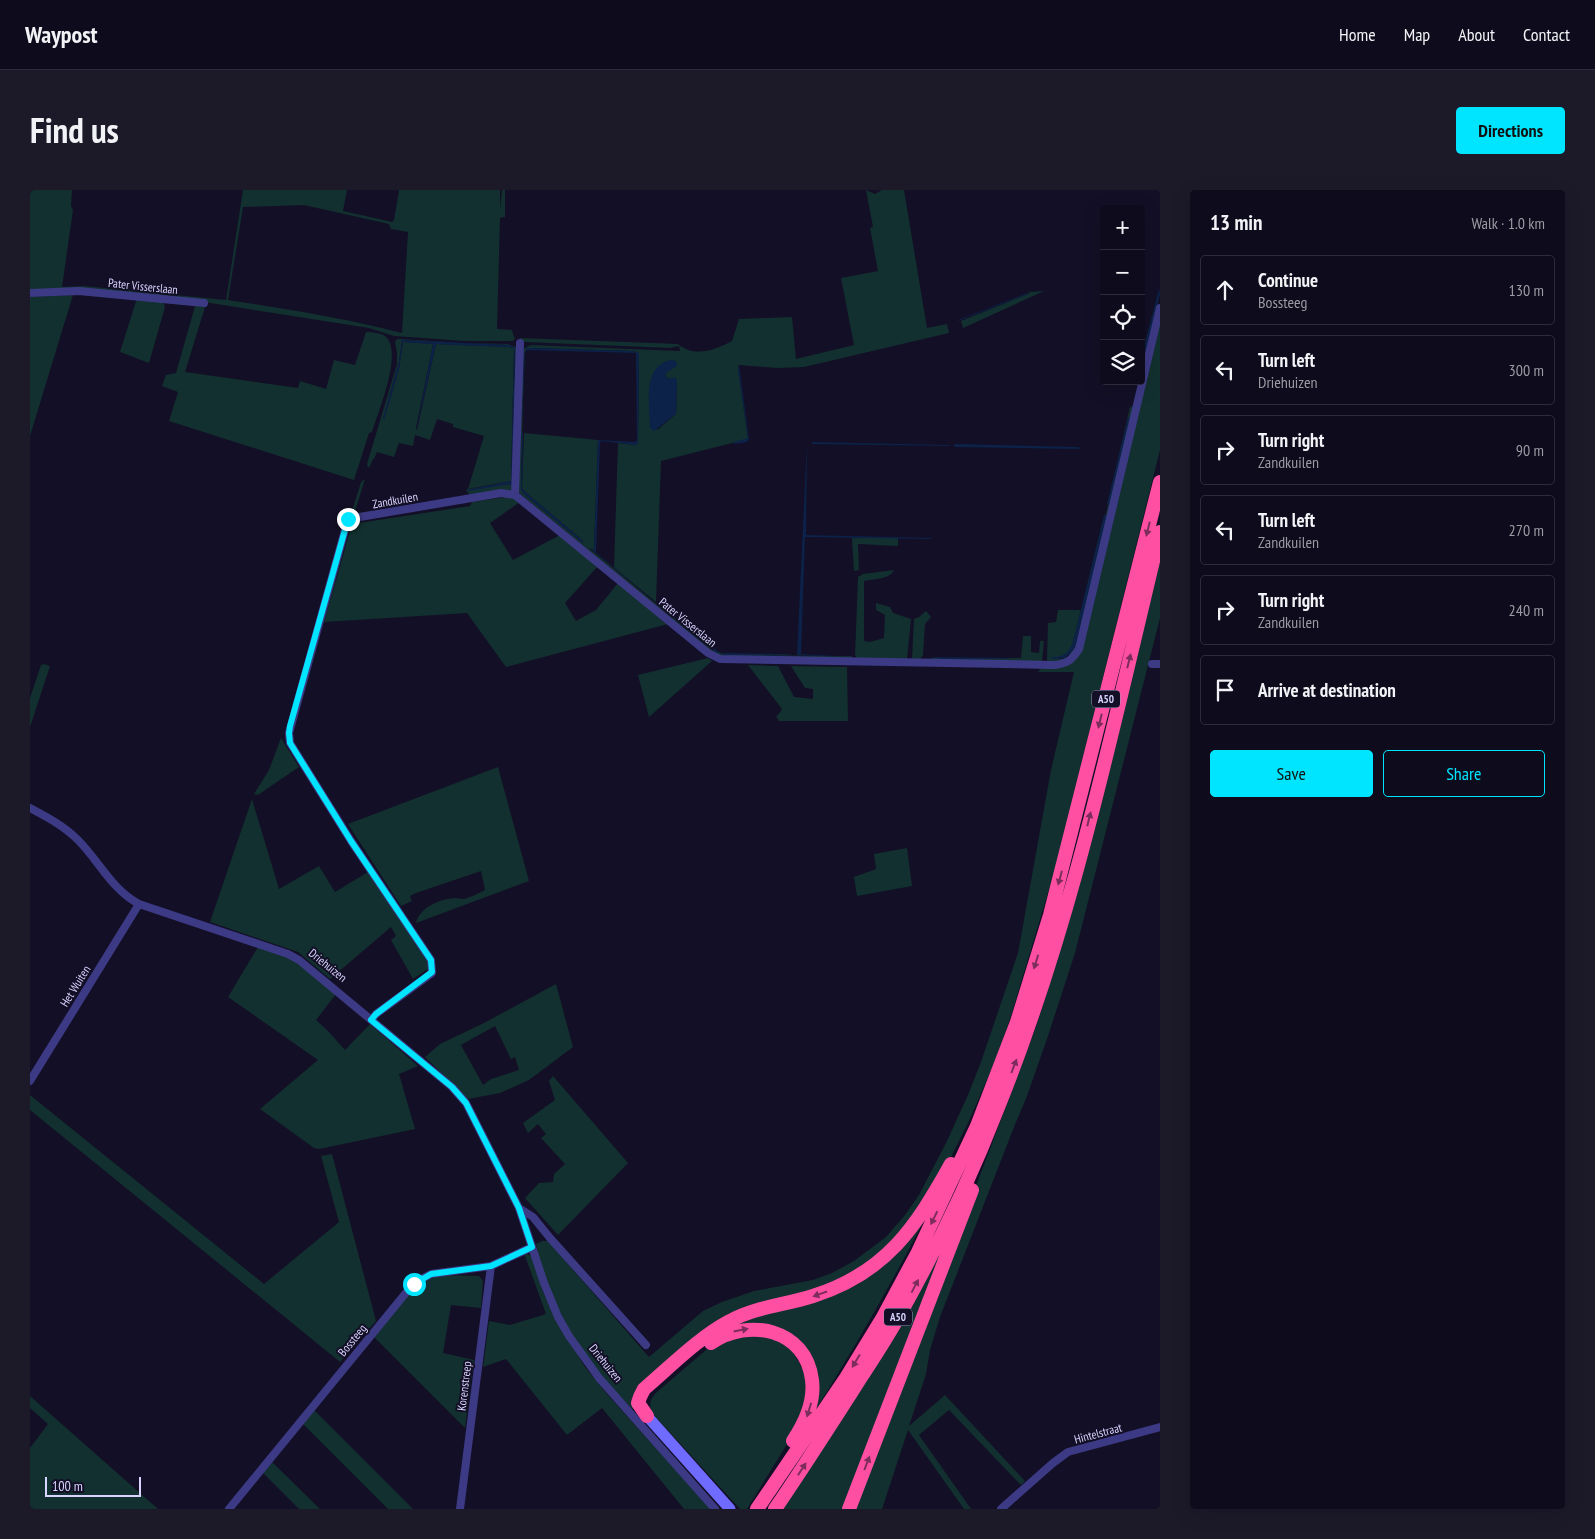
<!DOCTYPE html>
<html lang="en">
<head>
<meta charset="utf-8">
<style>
  :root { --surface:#0e0b1c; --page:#1c1929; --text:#f1f3f6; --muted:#9b9ba3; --line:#2e2b3b; --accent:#00e5ff }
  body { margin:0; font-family:"PT Sans Narrow",sans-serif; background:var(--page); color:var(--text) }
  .controls { position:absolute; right:15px; top:15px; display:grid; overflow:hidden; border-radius:5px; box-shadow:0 5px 20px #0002 }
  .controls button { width:45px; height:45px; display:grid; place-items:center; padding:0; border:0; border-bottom:1px solid var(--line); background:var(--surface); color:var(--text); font:25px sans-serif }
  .scale { position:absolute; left:15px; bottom:12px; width:96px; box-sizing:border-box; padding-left:5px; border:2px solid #d9d4ff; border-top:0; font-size:14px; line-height:18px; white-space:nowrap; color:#d9d4ff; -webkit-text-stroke:4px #130f26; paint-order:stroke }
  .stop { position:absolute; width:15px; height:15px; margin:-11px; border:4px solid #00e5ff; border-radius:50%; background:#fff }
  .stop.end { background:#00e5ff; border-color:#fff; box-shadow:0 1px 5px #0008 }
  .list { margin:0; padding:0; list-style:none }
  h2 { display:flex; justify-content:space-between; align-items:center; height:65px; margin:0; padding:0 20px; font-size:21px }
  h2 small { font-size:16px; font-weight:400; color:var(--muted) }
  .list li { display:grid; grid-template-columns:32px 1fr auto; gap:15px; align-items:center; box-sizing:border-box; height:70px; margin:0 10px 10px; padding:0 10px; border:1px solid var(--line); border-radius:5px }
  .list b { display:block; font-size:19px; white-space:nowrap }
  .list p { margin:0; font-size:16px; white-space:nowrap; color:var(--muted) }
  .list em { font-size:16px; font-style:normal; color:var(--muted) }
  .actions { display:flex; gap:10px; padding:15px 20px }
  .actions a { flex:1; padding:11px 0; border:1px solid var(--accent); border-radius:5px; text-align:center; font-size:18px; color:var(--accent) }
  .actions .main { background:var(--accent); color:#111 }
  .icon { flex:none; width:28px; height:28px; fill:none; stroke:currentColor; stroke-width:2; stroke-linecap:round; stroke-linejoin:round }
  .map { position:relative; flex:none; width:1130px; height:1319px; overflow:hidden; border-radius:5px }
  header { display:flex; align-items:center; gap:30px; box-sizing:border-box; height:70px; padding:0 25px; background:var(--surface); border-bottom:1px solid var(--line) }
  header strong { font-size:24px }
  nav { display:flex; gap:28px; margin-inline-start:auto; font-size:18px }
  .intro { display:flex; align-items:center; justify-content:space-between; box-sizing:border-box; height:120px; padding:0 30px }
  h1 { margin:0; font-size:35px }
  .button { padding:12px 22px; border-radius:5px; background:var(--accent); color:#111; font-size:18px; font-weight:700 }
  main { display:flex; gap:30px; padding:0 30px }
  aside { flex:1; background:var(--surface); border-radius:5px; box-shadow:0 5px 20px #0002 }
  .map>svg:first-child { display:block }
</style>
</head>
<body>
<header>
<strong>Waypost</strong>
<nav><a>Home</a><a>Map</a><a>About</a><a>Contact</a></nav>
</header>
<div class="intro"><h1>Find us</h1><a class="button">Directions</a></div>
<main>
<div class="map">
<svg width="1130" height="1319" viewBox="0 0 1130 1319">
  <rect width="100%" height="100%" fill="#130f26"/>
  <path fill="#12302f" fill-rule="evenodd" d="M0,0h42l-1,16 2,4 -11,77 22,-1 142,14 17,-110h104l-4,21 49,11 2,-2 5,-30h101v20l2,-20h3v27l-5,1 -3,111 15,1 2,7 1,1 -2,3h-49l-70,-5 -25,-8 -165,-26 -174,-11zM274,15l85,19 2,5 17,3 -6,101c-57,-15 -115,-24 -174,-33l15,-93z
    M836,0l9,4 7,-4h22l23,138 20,-4 2,9 -145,34 -27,1 -38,-3 -1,4 10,70 -87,22 -5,141 -42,-34 4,-125 18,2 2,-2 1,-90 -7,-2 -99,-3h-6l-3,6 -3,135 3,5 59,49 -1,-3 -58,-49 -2,-4 2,-54 74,7 -4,110 -5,-2 118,98 1,-1 5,6 14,4 125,1 -1,3 -122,-1 -15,-4 -196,-162 5,-143 8,-4 149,6 -1,-5 -9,2 -145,-6 -5,-1v-3l158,6c17,14 37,6 54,-3l7,-22 53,-2 4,42 58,-14 -13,-67 37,-7 -8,-43 3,-1zM635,171l4,10 -4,2 1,5 11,2 -1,34 -19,16z
    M1014,101l-81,37 -2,-7 67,-27 2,-2z
    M43,105l-43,141v-139z
    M107,108l26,4 2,5 -16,56 -29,-11z
    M165,116l10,1 -20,65 113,16 2,-7 26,8 8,-29 21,5 11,-33c6,0 15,1 19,4 19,15 -7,76 -13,96l-3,1 -15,47 -185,-59 9,-29 -16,-6 4,-11 10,-2z
    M1130,126v134l-106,423 -44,146 -15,42 -26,60 -29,58 -41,60 -58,43 -80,25 -127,88 -3,7 3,6 -2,1c-17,-18 -35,-37 -51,-57 -18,-23 -40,-79 -45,-108l6,-3h6l101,116 54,-46 19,-9 32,-11 59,-11 19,-7 22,-12 32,-24 19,-22 14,-20 28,-54 21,-46 13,-33 37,-109 33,-183 23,-98h-36l4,-5 33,-8z
    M371,149l62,4 45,1 9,4 -3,141 -4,2 -40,4 -4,-5 2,-1 16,-53 -31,-9v-3l-16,-5 -7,21 -15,-5 -2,11 -14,-3 -5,14 -17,-5 -3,7h-1l-3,7 -2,2 -1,-4 30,-100v-11l-2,-11 2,-3zM372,150l106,5 7,4 -3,137 -2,-2 -42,5 43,-8 3,-132 -5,-2 -73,-3 -19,86 -1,-2 17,-84 -30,-2 -4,27 -15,50h-1l16,-57z
    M1103,216l-55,241 -12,13 -18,3 -1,-3 1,-37 8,-1 2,-12h23c-4,11 -6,41 -17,46 -3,1 -8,1 -12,1l10,2 6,-2 9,-15 53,-235z
    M335,289l-10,32 2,2 17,-2v1l-18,3 -4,-4 9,-29z
    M483,306l7,6 -30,21 23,37 47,-25 38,31 -33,37 11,18 20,-11 22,-27 50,41 -162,43 -39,-54 -143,9 28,-98 118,-18 2,-4z
    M822,348h46v8l-40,-2 1,26 -5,1z
    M1130,372v56l-85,335 -27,83 -21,60 -13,31 -74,190 -10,33 -4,24 -17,52 36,-31 80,86 -4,4 -72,-75 -30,25 52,74h-7l-56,-79 -26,79h-28l181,-479c50,-154 86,-311 125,-468z
    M864,380c-4,9 -20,9 -30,11v60l6,1 14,-4 1,-23 -9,-5v-7l14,4 3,6 18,6 -4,40 -50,-1 -2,-3 3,-78 5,-3z
    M896,421l5,6 -6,7 -2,31 -4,6 -7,-1 2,-41 5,-2z
    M993,446h8v16l8,1 1,-12h4l-2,20h-109l-5,-6 3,3h90z
    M678,468l4,3 -63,56 -11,-42z
    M14,474l6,2 -20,61v-29l11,-33z
    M718,475l30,1 16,31 19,2v-10l-8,-1 -14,-22 56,1 1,54h-69l-3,-5 2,-1 4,-6z
    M251,548l18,29 -41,28 -4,-1 15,-24z
    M468,577l31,114 -113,42c4,-16 24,-24 39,-25 2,0 5,1 8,1 7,-1 16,-6 22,-9l-4,-19 -65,22 -6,3 2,5 -11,5 -53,-82z
    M222,609l27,90 40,-23 16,26 33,-20 61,91 -1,6 -15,10 -22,-39 5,-4 -5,-9 -61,52 -32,-27 -88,-30z
    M877,658l5,38 -55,10 -3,-19 22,-8 -2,-15z
    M228,757l34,12 44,35 -20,26 13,12 16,18 25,-26 48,42 -19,8 16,55 -96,20 -5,-1 -54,-39 58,-49 -90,-63z
    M526,794l17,63 -44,33 -29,13 -32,6 -43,-42 15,-13 44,-21zM465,836l16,33 4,-2 4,13 -28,9 -8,6 -22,-40z
    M523,886l75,87 -70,72 -33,-37 14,-15 14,-1 1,-8 11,-10 -24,-26 5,-4 -8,-10 -10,9 -5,-10 32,-23 -6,-19z
    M0,905l234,189 75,-62 -18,-66 11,-2 44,167 -36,41 -310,-252z
    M908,1003c-40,80 -84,157 -132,232l6,-16 -13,-63 -71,-21 124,-44z
    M917,1047l-102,272h-64z
    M494,1063l8,3 11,36 13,26 29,49 22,27 104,115h-27l-82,-101 -35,27 -61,-76 -23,8 6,-46 21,4 36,-11z
    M449,1086l4,5 -2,27 -30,-3 -8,48 31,7 -9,68 -91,-91c13,-16 29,-42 46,-54 16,-10 42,-7 59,-7z
    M724,1141l35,14 20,35 -7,40 -55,89h-7l-88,-96c-4,-10 -1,-15 6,-22l55,-47z
    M0,1206l128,113h-128v-61l18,-24 -18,-16z
    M284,1220l99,99h-25l-85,-85z
    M242,1272l48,47h-21l-36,-36z"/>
  <path fill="#0c2248" d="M1129,99l1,5 -19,78v-14z
    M998,103v1l-70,27v-1z
    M372,150l106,5 6,2 1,2 -3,137 -3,-2 -40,7 -2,-1 44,-9 3,-132 -5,-2 -73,-3 -20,87 17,-87 -30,-2 -4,27 -15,51 -1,-1 16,-57z
    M497,158l105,3 7,2 -1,90 -2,2 -35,-4 -1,2 -4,109 62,52 -69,-57 5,3 4,-110 37,2 2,-2 -1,-87 -109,-3 -2,3 -3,72 2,-71z
    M641,170l5,1 1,5 -11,7 -1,3 4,3 6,-2 2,3 -1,34 -22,17 -4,-3c0,-22 -9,-62 21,-68z
    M709,175l10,74 -2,3 -12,2 -1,-2 14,-4 -10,-69z
    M1098,227l2,1 -1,3 -20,84 -2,-1z
    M493,241l-1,56 2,4 58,49 1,3 -59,-49 -3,-5 1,-55z
    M777,251l-1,94 126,3 -1,1 -126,-2 -4,117 47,3 -51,-2z
    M782,252l137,3 1,1 -138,-2z
    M925,254l123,3 2,1 -2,1 -122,-2 -3,-1z
    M1074,325l3,1 -32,132 -10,10 -13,1 -1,-2c13,0 17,-3 22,-15z
    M632,418l26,20 20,18h-1z
    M683,458l8,5 65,1 7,1h-66l-14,-4z
    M901,467l78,1v1h-68z"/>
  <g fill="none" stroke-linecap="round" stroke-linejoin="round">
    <path stroke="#3d3a85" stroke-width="8" d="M0,103l49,-2 125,12
      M485,305l5,-152
      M1122,474h8
      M0,618c17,9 34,18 48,32 21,21 34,50 61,64l149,50 11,6 153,127 14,16 53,105 25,75 14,34 11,19 30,42 116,131
      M341,830l5,-6 56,-41 -1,-13 -80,-119 -61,-98 -1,-10 59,-214 153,-26 14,2 193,158 12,6 335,6c13,-2 16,-4 24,-16l81,-341
      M0,891l109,-177
      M489,1018l14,9 17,21 96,107
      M199,1319l185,-226 17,-9 60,-8 41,-19
      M430,1319l31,-243
      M971,1319l52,-46 15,-11 92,-25"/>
    <path stroke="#6f6bff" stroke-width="11" d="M617,1226l83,93"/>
    <path stroke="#ff4fa3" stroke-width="14" d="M681,1153c38,-26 95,-14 101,37 3,22 -7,43 -19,61
      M617,1226l-9,-13 2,-6 4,-8c27,-23 54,-51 86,-68 25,-14 55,-16 83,-25 73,-23 103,-69 138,-132
      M727,1319l89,-131 36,-59 36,-67 59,-126 40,-104 33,-107 110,-433
      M745,1319c26,-38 51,-77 76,-116 15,-24 31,-47 45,-72 38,-67 73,-139 101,-211 75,-185 116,-384 163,-578
      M819,1319l123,-319"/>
  </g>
  <defs><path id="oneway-solid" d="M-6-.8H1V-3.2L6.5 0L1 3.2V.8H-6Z" transform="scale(1.25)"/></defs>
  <g fill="#7d2c5e">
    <use href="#oneway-solid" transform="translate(1118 339) rotate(104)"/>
    <use href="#oneway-solid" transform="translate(1099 471) rotate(-76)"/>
    <use href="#oneway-solid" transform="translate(1070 531) rotate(104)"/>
    <use href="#oneway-solid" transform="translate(1059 629) rotate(-76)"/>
    <use href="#oneway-solid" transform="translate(1030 688) rotate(105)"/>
    <use href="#oneway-solid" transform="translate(1006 772) rotate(107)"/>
    <use href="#oneway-solid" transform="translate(984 876) rotate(-69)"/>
    <use href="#oneway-solid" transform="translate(904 1028) rotate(116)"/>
    <use href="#oneway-solid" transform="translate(885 1096) rotate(-62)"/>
    <use href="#oneway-solid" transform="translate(790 1104) rotate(161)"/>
    <use href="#oneway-solid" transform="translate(711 1140) rotate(-11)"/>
    <use href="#oneway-solid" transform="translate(826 1171) rotate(121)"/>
    <use href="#oneway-solid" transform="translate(779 1220) rotate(107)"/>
    <use href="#oneway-solid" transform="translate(837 1273) rotate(-69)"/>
    <use href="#oneway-solid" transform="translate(772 1279) rotate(-57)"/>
  </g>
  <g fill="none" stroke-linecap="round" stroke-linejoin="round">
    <path stroke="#00e5ff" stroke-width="6" d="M318,329l-58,207 -1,7 1,10 61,98 80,119 1,12 -56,42 -5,6 81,67 14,16 53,105 13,39 -41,19 -60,8 -17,10"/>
  </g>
  <g text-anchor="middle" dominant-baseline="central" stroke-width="4" stroke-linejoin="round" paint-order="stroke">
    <g fill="#130f26" stroke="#9e99be" stroke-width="1">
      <rect x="1062" y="500.5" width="28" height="17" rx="4"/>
      <rect x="854" y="1118.5" width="28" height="17" rx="4"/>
    </g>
    <g font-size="11" font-weight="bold" fill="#d9d4ff">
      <text x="1076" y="509">A50</text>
      <text x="868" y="1127">A50</text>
    </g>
    <g font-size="12" fill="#d9d4ff" stroke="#130f26">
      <text transform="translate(113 96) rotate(6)">Pater Visserslaan</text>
      <text transform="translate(365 310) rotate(-10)">Zandkuilen</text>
      <text transform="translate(658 432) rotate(39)">Pater Visserslaan</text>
      <text transform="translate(298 775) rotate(39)">Driehuizen</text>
      <text transform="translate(45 796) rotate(-58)">Het Wuiten</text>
      <text transform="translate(322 1150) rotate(-51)">Bossteeg</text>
      <text transform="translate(576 1173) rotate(51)">Driehuizen</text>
      <text transform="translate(434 1196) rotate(-83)">Korenstreep</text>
      <text transform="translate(1068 1243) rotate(-15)">Hintelstraat</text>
    </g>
  </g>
</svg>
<div class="controls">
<button>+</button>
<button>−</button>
<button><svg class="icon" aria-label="locate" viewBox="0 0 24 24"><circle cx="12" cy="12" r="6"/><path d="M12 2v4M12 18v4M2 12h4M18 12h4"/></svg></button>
<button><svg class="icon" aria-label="layers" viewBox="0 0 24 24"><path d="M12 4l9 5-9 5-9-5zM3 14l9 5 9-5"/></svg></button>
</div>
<div class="scale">100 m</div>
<div class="stop" style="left:384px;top:1094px"></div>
<div class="stop end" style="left:318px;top:329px"></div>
</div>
<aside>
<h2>13 min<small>Walk · 1.0 km</small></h2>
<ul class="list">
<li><svg class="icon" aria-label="ahead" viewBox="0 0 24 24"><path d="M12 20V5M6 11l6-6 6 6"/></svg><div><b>Continue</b><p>Bossteeg</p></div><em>130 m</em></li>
<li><svg class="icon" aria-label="left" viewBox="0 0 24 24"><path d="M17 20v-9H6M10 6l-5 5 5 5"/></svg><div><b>Turn left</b><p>Driehuizen</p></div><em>300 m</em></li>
<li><svg class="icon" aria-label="right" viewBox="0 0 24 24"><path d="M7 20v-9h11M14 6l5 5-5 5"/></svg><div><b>Turn right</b><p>Zandkuilen</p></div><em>90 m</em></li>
<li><svg class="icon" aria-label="left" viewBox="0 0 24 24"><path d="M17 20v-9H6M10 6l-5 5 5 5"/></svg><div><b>Turn left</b><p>Zandkuilen</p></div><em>270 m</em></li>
<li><svg class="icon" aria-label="right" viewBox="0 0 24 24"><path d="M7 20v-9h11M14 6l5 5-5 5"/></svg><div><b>Turn right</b><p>Zandkuilen</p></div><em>240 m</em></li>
<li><svg class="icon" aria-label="arrive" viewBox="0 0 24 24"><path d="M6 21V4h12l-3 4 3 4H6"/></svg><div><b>Arrive at destination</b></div></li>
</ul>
<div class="actions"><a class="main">Save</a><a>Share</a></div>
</aside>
</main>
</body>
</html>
